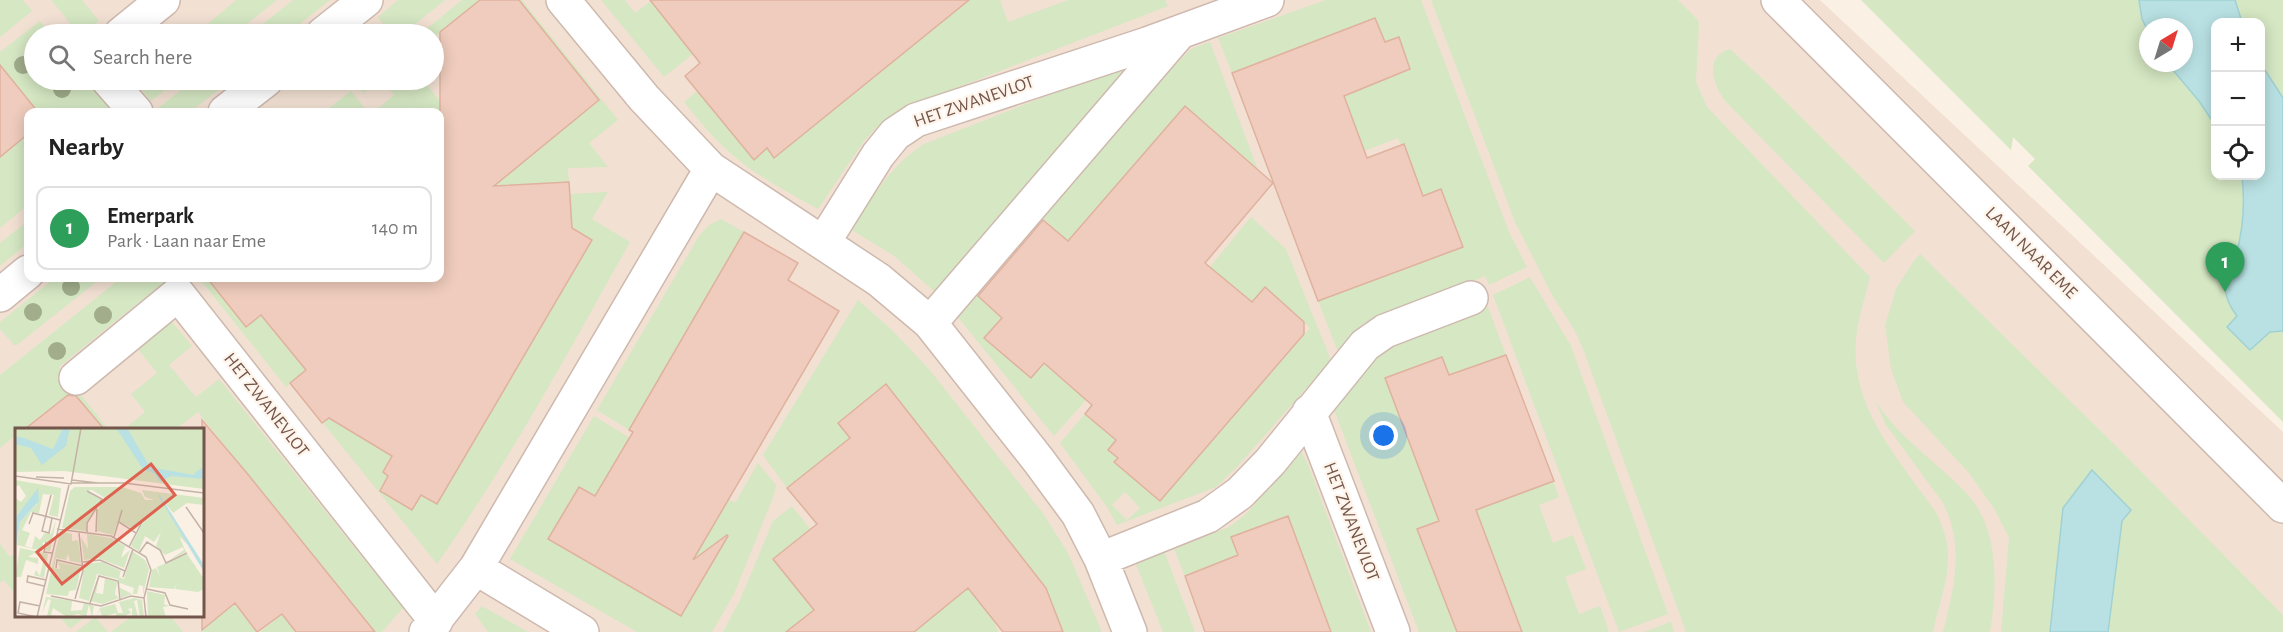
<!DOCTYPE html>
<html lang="en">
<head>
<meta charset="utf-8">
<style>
  :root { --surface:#fff; --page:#f2f2f2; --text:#222; --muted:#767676; --line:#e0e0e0; --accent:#de624f }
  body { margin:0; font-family:"Alegreya Sans",sans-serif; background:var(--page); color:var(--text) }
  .controls { position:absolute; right:18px; top:18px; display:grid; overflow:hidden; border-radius:12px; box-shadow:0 3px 15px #0003 }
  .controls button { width:54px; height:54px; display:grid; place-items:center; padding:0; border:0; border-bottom:2px solid var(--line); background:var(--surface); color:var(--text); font:30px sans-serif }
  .compass { position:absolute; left:2139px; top:18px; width:54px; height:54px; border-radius:50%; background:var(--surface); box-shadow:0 3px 15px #0003; rotate:38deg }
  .you { position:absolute; left:1384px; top:436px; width:21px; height:21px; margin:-15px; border:4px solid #fff; border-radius:50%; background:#1a73e8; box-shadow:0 0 0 9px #1a73e833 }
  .badge { display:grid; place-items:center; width:39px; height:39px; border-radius:50%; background:var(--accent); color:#fff; font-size:20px; font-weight:700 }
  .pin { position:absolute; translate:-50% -50px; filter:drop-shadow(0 2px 3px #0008) }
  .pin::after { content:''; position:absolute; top:32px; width:21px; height:18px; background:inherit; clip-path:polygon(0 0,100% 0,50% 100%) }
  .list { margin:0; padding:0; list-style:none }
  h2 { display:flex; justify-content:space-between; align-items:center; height:78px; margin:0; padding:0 24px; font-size:26px }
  h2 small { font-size:20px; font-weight:400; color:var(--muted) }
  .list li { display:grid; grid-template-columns:39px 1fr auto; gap:18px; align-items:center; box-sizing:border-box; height:84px; margin:0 12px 12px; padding:0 12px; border:2px solid var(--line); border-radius:12px }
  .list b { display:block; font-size:22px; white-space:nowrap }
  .list p { margin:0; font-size:20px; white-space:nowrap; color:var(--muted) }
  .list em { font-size:20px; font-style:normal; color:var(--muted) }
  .icon { flex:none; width:33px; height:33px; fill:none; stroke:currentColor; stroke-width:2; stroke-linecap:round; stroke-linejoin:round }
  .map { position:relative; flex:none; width:2283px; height:632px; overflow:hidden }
  .search { position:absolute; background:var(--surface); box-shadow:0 3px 15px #0003; left:24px; top:24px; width:420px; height:66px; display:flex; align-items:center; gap:15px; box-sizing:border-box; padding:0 21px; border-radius:33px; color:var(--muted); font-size:22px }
  .panel { position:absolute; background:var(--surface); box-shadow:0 3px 15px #0003; left:24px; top:108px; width:420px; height:174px; border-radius:12px }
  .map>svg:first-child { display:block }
</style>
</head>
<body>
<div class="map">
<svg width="2283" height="632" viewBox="0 0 2283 632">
  <rect width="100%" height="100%" fill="#fbf0e4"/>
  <path fill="#f2e1d3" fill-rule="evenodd" d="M0,0h1820l463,432v200h-2283zM34,34h400v46h-400zM28,112h412v166h-412zM16,430h186v186h-186z"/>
  <path fill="#d5e7c3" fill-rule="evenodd" d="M0,0h23l9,11 -32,26z
    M51,0h31l17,21 -17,13h-3z
    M236,0h41l-43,34h-38z
    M293,0h37l-43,34h-37z
    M398,0h47l-42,34h-13l-12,-17z
    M462,0h19l-47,37v-3h-14z
    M517,0h5l96,120 -29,23 19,24 -40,1 1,14 -22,1 1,20 22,-9 38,-2 -16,27 38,23c-61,109 -121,220 -193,322l-114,-141 16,-13 62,-127 7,-5h32v-35l19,-16 -14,-18 -5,5v-13l6,8 -6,-28 12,-12 -12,-15v-42h-61l-2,-3 17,-14 -13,-15h42l20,25 71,41 12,15 72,-61zM592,240l-155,264 -16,-9 -9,15 -32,-19 8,-15 -5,-4 9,-16 -26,-16z
    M601,0h24l10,13 17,-13 41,54 -29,23z
    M941,0h59l8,22 60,-22h97l3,6 -204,79 -67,29 -15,8 -18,19 -46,68c-22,-12 -44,-24 -65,-38 -27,-19 -49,-43 -69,-69l27,-23 -14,-18 14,-11 8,68 35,42 13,-12 7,10 178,-144z
    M1326,0h95l88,232 18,35 -38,18 -4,-9 -124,49 -23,27 -20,-51 145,-54 -22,-58 -144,55 -21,-52 19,-7 79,-7 30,-34 -3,1 -3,-7 -34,13 -79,6 -19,7 -13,-35 157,-59 -11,-32 -14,4 -10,-24 -143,55 -14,-35z
    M1431,0h247l19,19 2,5 -3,58 11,25 163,170c-5,21 -12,41 -14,63 -6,69 44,120 81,174 5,12 11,26 11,40 1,26 -10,53 -15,78h-247l-101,-278 -10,-23 -24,-38 -36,-71z
    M1861,0h422v422l-255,-256 7,-7 -22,-22 -2,13zM2216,22h44v154h-44zM2148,27h36v36h-36z
    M40,21l10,13h-16v46h52l26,32h-74l-38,-47v-13z
    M1210,42l55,147 -184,182 -12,14 17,15 -32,36 -97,-120 19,-22 8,8 5,-6 18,16 -22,26 246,-192 -46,-40 -121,140 -18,-15 4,-6 -8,-7 132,-152 17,-17z
    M1730,49l37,34 148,148 -31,32 -158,-161c-13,-17 -23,-45 4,-53z
    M1124,66h6l-193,228 -44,-39 -43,-26c22,-30 41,-65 74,-85z
    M134,80h44l-27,21z
    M194,80h37l-41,32h-23l-9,-4z
    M365,80h15l-17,13 -6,-7z
    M351,91l17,21h-44z
    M28,124v81l-28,23v-71l25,-20 -5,-6z
    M1251,217l35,32 45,111 -94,107 -21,20 -99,38 -10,-18 -47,-64 25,-29 16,13 109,-160zM1264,288l46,40 -150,173 -45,-39 3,-4 -10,-9 18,-21 10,9zM1125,492l15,16 -13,12 -15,-15z
    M721,219l23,13 -115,198 -32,-20 102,-174 10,-11z
    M28,221v22l-28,23v-23z
    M1920,254l193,189 170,172v17h-175l14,-111 -59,-13 -13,124h-49l8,-94 -14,-28 -26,-37 -66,-71 -12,-33 -6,-44 11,-36 19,-30z
    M1530,277l41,69 97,268 -49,18 -126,-337z
    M55,278h46l-84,67h-3l-14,-16v-7z
    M121,278h48l-110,89 49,62h-28l14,-11 -22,-26 -49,37 -7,1v5l-16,13v-73z
    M199,278h12l-2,2 37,47 15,-12 19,24 26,-61h70l8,9 -64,72 -34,28z
    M858,300l33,29 38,40 113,143 26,41 34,79h-39l-72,-18 7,18h-84l10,-8 -89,-77 -23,-28 18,-14 -25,-31 -18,14 -24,-33zM886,384l142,181 -48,38z
    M1488,307l18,48 -20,7 61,102 12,33 -20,8 14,38 20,-8 13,34 -21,8 14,37 21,-8 9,26h-87l-46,-122 21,-8 -55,-145 -57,21 54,143 -21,8 39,103h-38l-88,-230 49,-54z
    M172,322l20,24 -23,19 27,32 23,-18 184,229 -21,24h-31l-105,-160 -48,-60 -22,17 -53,1 22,-18 -14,-18 26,-21 -19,-24z
    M1875,400c25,40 62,61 93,95 32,35 29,94 22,137h-47c11,-44 22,-86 0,-129l-57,-78z
    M594,416l141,87 23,-40 18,22 -2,10 -40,99 -22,38h-75l-127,-73zM628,440l34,20 -11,20 -34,-21zM579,487l132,78 -30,51 -132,-77z
    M1302,452l8,18 61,162h-40l-43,-116 -56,21 35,95 -62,-63 -20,7 -11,-27 55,-22 16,-12z
    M792,506l72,90 -72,36h-69l17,-32 33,-79zM808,531l30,37 -65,-9z
    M0,544l10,13 6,-5v43l-12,-15 -4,3z
    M1164,551l31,81h-32l-28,-70z
    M233,602l24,30h-56l12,-11 -10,-13z
    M482,606l46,26h-40l-13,-18z
    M282,614l14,18h-36z
    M59,616h27l-16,13z
    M132,616h38l13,16h-72z
    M95,617l13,15h-32z
    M1671,622l3,10h-30l26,-10z"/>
  <path fill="#b9e1e3" stroke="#a0d1d4" stroke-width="1.5" d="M2139,0h96l7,22h-26l-1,103 -16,-24 -32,-38h17v-36h-36v4l-6,-12z
    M2261,64l22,34v233l-13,1 -20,18 -23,-23 10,-11c-7,-9 -12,-18 -12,-30 0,-10 8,-21 11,-31 7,-25 9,-53 6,-79h18z
    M2092,470l39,40 -9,11 -14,111h-58l13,-124z"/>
  <path fill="#efccbd" stroke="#e0b19e" stroke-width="1.5" d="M480,0h39l80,100 -105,86 75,-4 3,46 20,12 -155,264 -16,-9 -9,15 -32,-19 8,-15 -5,-4 9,-16 -63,-38 -7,5 -32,-40 16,-13 -45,-55 -15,12 -39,-49h233v-246z
    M650,0h319l-195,158 -7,-10 -13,12 -69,-84 15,-13z
    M1375,18l10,24 14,-5 11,32 -66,27 23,62 37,-14 19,52 18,-7 22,58 -145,54 -86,-228z
    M0,65l38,47h-10v22l-28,23z
    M1185,106l88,77 -68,80 47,39 13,-15 39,35v12l-144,167 -46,-39 4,-4 -10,-8 8,-10 -31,-26 7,-9 -48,-42 -13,15 -47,-40 18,-20 -24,-22 65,-76 25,21z
    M744,232l54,31 -10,17 51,31 -146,249 34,-25 1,1 -47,80 -133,-77 31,-52 16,9 38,-64 -4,-2z
    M1506,355l48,126 -78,29 46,122h-65l-40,-103 22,-8 -54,-143 57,-21 7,18z
    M886,384l160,204 17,44h-60l-35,-44 -54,44h-128l28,-22 -41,-51 44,-35 -30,-36 63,-50 -12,-15z
    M68,395l8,1 28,33h-79z
    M202,420l44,52 129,160h-79l-14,-18 -25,18 -22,-29 -33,27z
    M1288,516l43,116h-126l-20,-56 53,-21 -7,-18z"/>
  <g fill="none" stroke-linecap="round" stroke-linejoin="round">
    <g stroke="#ceb9ae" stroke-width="36">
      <path id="minor" d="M563,0l81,98 67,71 168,111 51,43 109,138 39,53 23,45 29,73
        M121,34l42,-34
        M323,34l43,-34
        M108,80l28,32
        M225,112l41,-32
        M823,243l55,-88 17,-21 21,-14 231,-76 120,-44
        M0,295l28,-23
        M930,323l249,-290
        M76,378l102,-84 258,327
        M1309,412l84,220
        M1101,559l107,-43 32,-23 30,-31 95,-117 20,-14 86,-33
        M476,568l106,64
        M426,632l50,-64 235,-399"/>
    </g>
    <g stroke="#ceb9ae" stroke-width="36">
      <path id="tertiary" d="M1778,0l505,506"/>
    </g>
    <use href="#minor" stroke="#fff" stroke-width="33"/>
    <use href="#tertiary" stroke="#fff" stroke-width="33"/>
  </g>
  <g fill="#a1ad8b">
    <circle cx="23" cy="65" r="9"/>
    <circle cx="62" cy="89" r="9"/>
    <circle cx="71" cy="287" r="9"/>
    <circle cx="33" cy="312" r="9"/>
    <circle cx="103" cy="315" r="9"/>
    <circle cx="57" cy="351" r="9"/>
  </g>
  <g text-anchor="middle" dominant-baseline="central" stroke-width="4.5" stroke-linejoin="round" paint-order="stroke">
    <g font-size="18" fill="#72554b" stroke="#fef4ea">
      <text transform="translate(974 102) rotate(-19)">HET ZWANEVLOT</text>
      <text transform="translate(2031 253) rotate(45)">LAAN NAAR EME</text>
      <text transform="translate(266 405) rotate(52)">HET ZWANEVLOT</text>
      <text transform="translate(1351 522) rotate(69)">HET ZWANEVLOT</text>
    </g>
  </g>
  <g transform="translate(15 428)">
    <rect width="189" height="189" fill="#fbf0e4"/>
    <path d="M0,0h189v61l-140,-18 -49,1zM0,52l46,8 -3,29 -9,-2 5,-20 -11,-1 -4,19 -8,-1 -9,18 8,3 -5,13 7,2 3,-12 5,4 5,-7 6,1 5,-14 -6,31 -5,-1 4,-7 -6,-1 -1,9 -25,-6 3,-23 17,-18 -5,-6 -17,20v-20l6,4 5,-6 -7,-11 -4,2zM60,59h47l19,6 4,7h9l-9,-3 -3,-7 62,8v7l-17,-2 -14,10 -14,-18 29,50 -9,-9 7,16 -18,9 16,-11 -1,-3 -18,8 -9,-9 5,-14 -7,10 -9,-6 -6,15 -8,-5 12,-24 -8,8 -16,-9 3,-12 -9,26 -16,-4 1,-22 7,-11 -13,-8 -6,1 15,8 -15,24v8l-24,-3 8,-37zM45,103l12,3v7l6,-1 2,13 1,10 -11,-2 -2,-7 -2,6 -10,-2 -2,10 6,1 -2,-7 23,5 -5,23 -7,1 -1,5 -22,-2zM72,106l24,4 14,8 -4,12 9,-8 -6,18 -26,-10 -14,2 -3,-23 7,12zM5,120l28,6 -4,24 -10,-3 2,-5 4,6 4,-18 -10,-5 -6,4 10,1v6l-12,-4 -5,17h-6zM117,123l13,9 4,9 -6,26v-9l-4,-1 -2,9h-4l1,-6 -14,-5 -1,4 13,7 -11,4 -3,-19 -21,-5 -8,27 -10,-3 6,-34 17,-2 19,9 -2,6 5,2zM172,126l17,25v10l-6,3 -23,-3 2,-6 -3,6 -25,-2 3,-17 4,-2 4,9 -3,-10zM84,149l-3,16 7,1 2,-16 12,4 -2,12 4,4 -17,6 -11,-3zM132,163l18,4 -1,9 5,2 -6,1 3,10h-18zM31,169l26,4 -1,10 11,-1 2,-7 10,3 -2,11 -3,-12 -3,12 -8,-3 -11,3 -14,-9 -2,7 11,2 -15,-1 4,-16 -3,-1 -6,15zM119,170l8,2 2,17h-4l-3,-17 -3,1 4,16 -6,-2v-7l-4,1 3,4 -9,4h-6v-4l-14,4 -2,-7 -4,7 4,-9 15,-4 3,9h5l-4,-11z" fill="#d5e7c3"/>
    <path d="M48,0h7l-4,18 -24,19 -11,-17 -16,-4v-7h6l32,12zM101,0h11l23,39 43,8 11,-9v13l-33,-3 -11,6 -5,-8 -12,-5zM23,60l1,13 -19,21 -5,31v-35zM144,66l45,71v7l-45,-75z" fill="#b9e1e3"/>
    <path fill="none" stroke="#c4b2a7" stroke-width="1.5" d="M0,48l56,8 10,-56M21,49l28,1M57,52l26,3M56,55h53l80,10M36,67l-9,36 7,2 3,-15M171,79l18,26M104,94l17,11M14,96l4,-11 27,7M42,101l54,7 35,21 5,13 -7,28 2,19M72,104v-9l15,-24 -15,-8M81,104l1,-23M99,109l8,-27M31,114l-2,10 8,1M114,119l13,-25M124,125l8,-11 13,8 6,13 21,-10M68,134l17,-2 25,11M41,140l1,-8 26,6M108,149l10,-28M29,158l-17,-4 1,-6 18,4M132,161l18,4 5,12 18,4M36,168l50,10 30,-10 13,2M60,171l8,-28 -4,-38M75,175l9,-27 19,5 2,19M21,189l-18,-4 2,-11 20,4M22,189l32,-132"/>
    <path fill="#de624f" fill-opacity="0.15" stroke="#de624f" stroke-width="3" d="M136,36l24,31 -113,89 -25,-32z"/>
    <rect width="189" height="189" fill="none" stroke="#72554b" stroke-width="3"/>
  </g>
</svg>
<div class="controls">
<button>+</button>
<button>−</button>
<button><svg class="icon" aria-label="locate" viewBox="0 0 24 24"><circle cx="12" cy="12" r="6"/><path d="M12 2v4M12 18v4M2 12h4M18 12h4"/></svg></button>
</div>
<svg class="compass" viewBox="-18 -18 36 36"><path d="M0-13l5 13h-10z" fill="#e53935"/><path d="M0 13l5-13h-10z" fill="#767676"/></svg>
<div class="you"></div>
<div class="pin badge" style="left:2225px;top:292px;background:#2e9e5b">1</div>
<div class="search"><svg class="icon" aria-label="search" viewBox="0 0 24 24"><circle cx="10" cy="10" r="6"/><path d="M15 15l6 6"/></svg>Search here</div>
<section class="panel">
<h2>Nearby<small></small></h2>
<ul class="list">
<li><span class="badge" style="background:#2e9e5b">1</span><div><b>Emerpark</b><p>Park · Laan naar Eme</p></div><em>140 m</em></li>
</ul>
</section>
</div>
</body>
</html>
